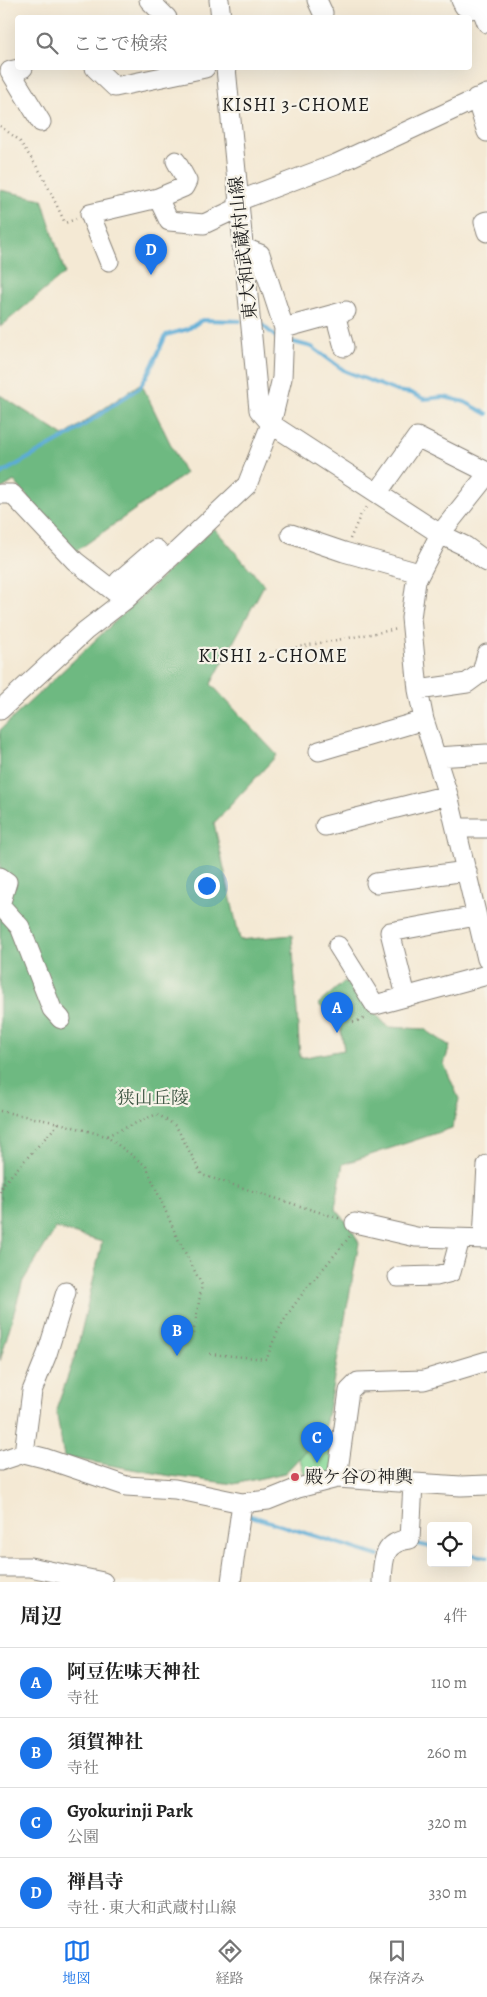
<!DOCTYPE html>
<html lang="ja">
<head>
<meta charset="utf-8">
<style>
  :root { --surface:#fff; --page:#f6f6f6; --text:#222; --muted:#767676; --line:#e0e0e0; --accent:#1a73e8 }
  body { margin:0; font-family:Alegreya,"Noto Serif JP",serif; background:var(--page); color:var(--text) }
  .controls { position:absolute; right:15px; bottom:15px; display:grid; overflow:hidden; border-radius:5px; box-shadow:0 5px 20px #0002 }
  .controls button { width:45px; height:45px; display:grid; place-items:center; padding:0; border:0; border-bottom:1px solid var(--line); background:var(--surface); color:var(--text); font:25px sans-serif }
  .you { position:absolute; left:206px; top:885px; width:18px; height:18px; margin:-12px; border:4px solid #fff; border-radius:50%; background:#1a73e8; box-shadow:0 0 0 8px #1a73e833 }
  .badge { display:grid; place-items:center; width:32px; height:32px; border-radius:50%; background:var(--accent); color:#fff; font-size:16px; font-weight:700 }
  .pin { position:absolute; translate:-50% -41px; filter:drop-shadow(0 1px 2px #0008) }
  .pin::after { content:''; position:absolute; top:26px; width:18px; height:15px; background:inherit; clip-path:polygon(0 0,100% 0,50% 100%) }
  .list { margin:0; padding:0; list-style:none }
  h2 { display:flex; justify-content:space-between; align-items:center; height:65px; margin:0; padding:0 20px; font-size:21px }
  h2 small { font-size:16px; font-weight:400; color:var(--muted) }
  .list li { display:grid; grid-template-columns:32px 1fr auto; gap:15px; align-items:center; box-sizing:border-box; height:70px; padding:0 20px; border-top:1px solid var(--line) }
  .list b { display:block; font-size:19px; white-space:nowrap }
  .list p { margin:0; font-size:16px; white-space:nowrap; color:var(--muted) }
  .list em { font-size:16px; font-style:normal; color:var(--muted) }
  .icon { flex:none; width:28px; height:28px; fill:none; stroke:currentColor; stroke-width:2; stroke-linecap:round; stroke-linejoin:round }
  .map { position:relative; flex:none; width:487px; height:1582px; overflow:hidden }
  .search { position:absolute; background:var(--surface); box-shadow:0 5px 20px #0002; left:15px; right:15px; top:15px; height:55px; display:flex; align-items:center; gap:12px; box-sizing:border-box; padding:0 18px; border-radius:5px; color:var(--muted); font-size:19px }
  .sheet { height:345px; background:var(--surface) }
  nav { display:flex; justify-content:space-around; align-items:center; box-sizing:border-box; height:70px; border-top:1px solid var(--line); background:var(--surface); font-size:14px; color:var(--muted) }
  nav a { display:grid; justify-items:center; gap:2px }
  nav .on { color:var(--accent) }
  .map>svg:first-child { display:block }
</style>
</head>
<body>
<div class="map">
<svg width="487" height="1582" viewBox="0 0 487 1582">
  <rect width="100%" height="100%" fill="#f7f3e8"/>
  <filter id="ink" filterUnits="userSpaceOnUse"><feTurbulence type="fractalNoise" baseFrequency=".02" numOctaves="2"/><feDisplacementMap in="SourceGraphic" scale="10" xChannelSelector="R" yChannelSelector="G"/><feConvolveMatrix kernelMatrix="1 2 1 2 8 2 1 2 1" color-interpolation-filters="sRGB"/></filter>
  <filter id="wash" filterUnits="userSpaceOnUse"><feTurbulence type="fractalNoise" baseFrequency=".0096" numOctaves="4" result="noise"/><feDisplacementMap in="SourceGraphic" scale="20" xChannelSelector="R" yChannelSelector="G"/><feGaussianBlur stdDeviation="1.12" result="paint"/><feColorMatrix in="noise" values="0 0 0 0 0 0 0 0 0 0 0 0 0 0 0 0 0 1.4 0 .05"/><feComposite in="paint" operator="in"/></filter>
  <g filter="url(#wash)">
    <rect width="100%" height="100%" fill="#f4e9d4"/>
    <path fill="#89d999" stroke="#527a5a" d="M337,1440l-5,32 -26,7 -8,-26 8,-9z"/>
    <path fill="#6eb981" stroke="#456a4e" d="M0,190l42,9 23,74 -65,54z
      M141,383l44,91 -110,78 -61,-71 -14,9v-95l64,41z
      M214,528l50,57 -53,99 66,71 -63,68 26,117 52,-5 8,123 44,-8 -4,-26 -22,-20 27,-23 43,46 36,2 26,17 -6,18 15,35 -7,29 -109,36 -8,44 15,18 9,17 -35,189 -39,41 -51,11 -63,-8 -107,-19 -8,-47 21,-60 25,-108 -46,-14 -33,53 -23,80v-631z"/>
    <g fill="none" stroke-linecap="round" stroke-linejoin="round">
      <path stroke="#5cacd6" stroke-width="4" d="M260,323l17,15
        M289,341l23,6 33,24 51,20 15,2 13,6 20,-2 21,5 22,12
        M0,474l71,-40 69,-47 12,-21 14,-31 22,-6 14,-9 38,1
        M245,1514l134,42
        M413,1543l18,4
        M468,1554l19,3"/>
    </g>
  </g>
  <g filter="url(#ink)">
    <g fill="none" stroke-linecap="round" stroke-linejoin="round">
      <g stroke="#888278" stroke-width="21">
        <path id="minor" d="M149,0l18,18
          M219,0l2,18
          M317,0l6,13
          M461,0l3,6 7,3 16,-7
          M480,5l7,18
          M23,68l-13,3 31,51
          M95,68l20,19 90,-19
          M226,68l33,342 12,14 169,110 25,12 22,16
          M476,98l11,34
          M158,198l26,-11 3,-6 -11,-20
          M238,201l98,-37 151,-70
          M487,221l-3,1 3,10
          M109,261l-19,-47 68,-16 11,23 35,3 34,-16
          M335,314l9,33
          M284,328l62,-17
          M487,475l-47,59 -24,47 -5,37 7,72 6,30 24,75 39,164
          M378,492l39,-55 70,35
          M0,494h12l63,67 50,39
          M291,534l53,18 75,21
          M119,581l37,-32 11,12
          M418,690l49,-7 15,-11 5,-18
          M0,710l85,-79 40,-31 122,-115 24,-61 11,-46 2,-50 -24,-74 -18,-7
          M319,751l105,-31
          M436,757l51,-3
          M325,826l123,-31
          M456,828h31
          M0,877l7,5 -7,23
          M376,883l91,-12
          M0,905l20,22 32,82 9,10
          M338,946l37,59 112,-30
          M406,996l-16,-64 86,-16
          M355,1223l61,14 71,2
          M483,1238l4,-73
          M398,1277l38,-1 15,-4 9,-33
          M24,1453l8,-62 15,-37 19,-62
          M0,1461l24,-8 20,5 82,28 49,3 67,14 26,-3 30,-12 39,-10 124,8 26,-1
          M337,1478l12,-87 9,-9 66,-2 63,-19
          M0,1567h30l73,15
          M231,1582l11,-79
          M382,1582c1,-23 1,-40 28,-43l3,-55"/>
      </g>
      <path stroke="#888278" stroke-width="2.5" stroke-dasharray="1 4" stroke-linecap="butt" d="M0,126l19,14 24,36 22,47 11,-4
        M350,539l11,-25 8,-9
        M276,651l122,-22
        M353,1022l14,-4
        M0,1111l59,12 47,13 51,-22 19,12 26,49 139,44
        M106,1136l40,30 30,69 26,50 -9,50
        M0,1192l4,-9 55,-60
        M210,1354l57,5c14,-49 53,-84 83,-123"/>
      <use href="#minor" stroke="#fff" stroke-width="19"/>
    </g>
  </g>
  <circle fill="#d1495b" stroke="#f7f3e8" stroke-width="2" cx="295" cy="1477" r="5"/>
  <g text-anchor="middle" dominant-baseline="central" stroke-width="4.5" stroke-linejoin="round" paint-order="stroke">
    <g font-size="18" fill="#1c1c1c" stroke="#f7f3e8">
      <text transform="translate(243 248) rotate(-96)">東大和武蔵村山線</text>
    </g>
    <g font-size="18" fill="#3d5542" stroke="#f7f3e8">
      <text x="153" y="1098">狭山丘陵</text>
    </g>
    <g font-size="18" fill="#1c1c1c" stroke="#f7f3e8" text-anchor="start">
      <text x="305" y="1477">殿ケ谷の神輿</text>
    </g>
    <g font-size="19" letter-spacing="1" fill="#1c1c1c" stroke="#f7f3e8">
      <text x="296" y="105">KISHI 3-CHOME</text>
      <text x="273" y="656">KISHI 2-CHOME</text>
    </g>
  </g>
</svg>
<div class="controls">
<button><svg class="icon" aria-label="locate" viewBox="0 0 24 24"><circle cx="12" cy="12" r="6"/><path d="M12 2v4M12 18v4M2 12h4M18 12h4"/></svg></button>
</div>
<div class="you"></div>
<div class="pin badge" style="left:337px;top:1033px">A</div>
<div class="pin badge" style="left:177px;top:1356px">B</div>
<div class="pin badge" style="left:317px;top:1463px">C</div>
<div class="pin badge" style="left:151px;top:275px">D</div>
<div class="search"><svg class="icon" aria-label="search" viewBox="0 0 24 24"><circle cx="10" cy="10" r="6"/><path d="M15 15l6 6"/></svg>ここで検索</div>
</div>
<section class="sheet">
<h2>周辺<small>4件</small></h2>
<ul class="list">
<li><span class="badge">A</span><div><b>阿豆佐味天神社</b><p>寺社</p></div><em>110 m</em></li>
<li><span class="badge">B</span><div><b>須賀神社</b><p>寺社</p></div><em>260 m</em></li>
<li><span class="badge">C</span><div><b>Gyokurinji Park</b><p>公園</p></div><em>320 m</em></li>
<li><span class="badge">D</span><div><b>禅昌寺</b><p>寺社 · 東大和武蔵村山線</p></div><em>330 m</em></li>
</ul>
</section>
<nav>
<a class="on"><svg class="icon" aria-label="map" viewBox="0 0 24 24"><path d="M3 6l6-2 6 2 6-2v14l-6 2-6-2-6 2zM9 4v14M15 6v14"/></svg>地図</a>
<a><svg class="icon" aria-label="directions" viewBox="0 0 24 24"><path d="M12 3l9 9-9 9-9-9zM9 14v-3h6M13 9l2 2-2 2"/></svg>経路</a>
<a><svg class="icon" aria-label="saved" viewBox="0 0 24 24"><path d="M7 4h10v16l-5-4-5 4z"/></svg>保存済み</a>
</nav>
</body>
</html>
